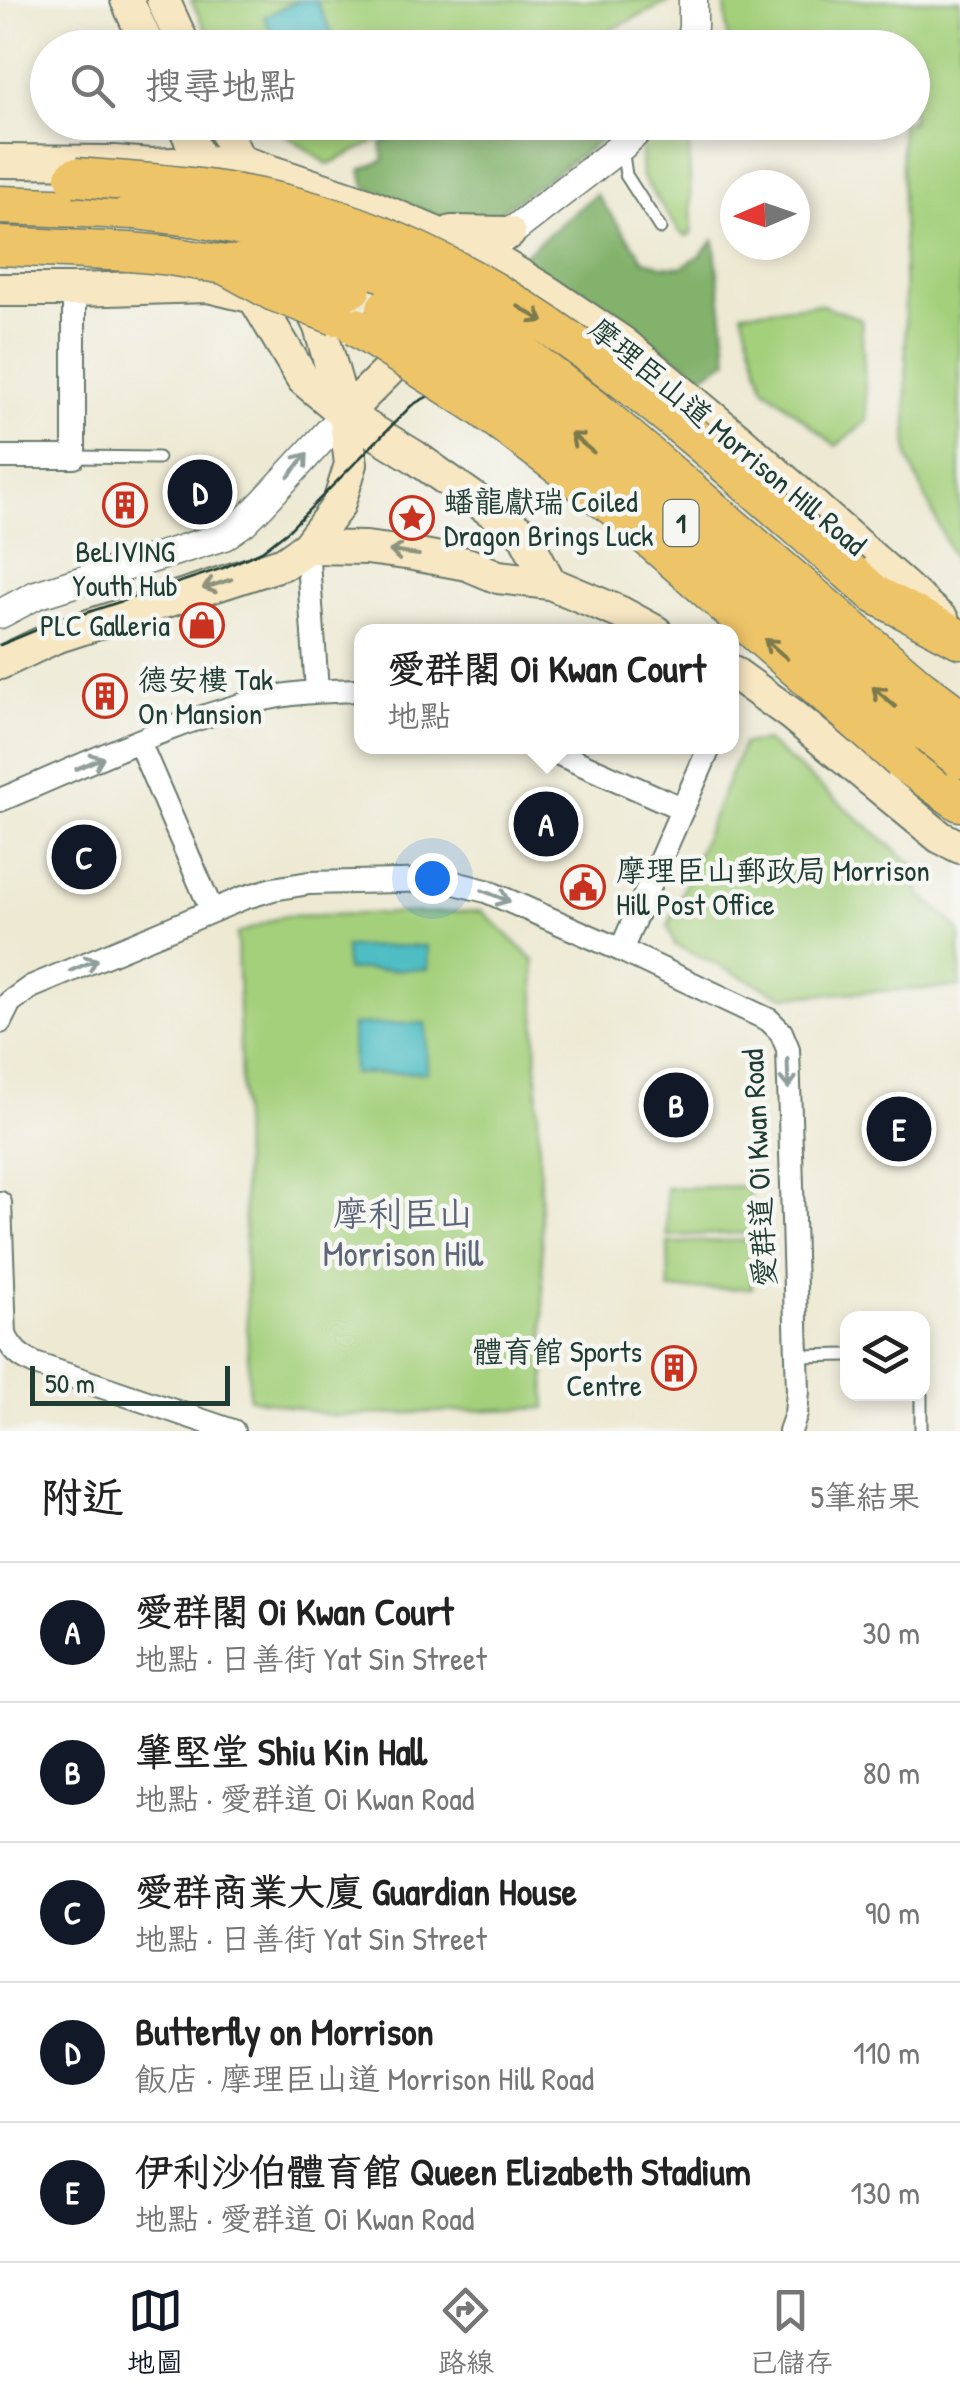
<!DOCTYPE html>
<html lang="zh-TW">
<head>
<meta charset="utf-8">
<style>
  :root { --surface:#fff; --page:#f2f2f2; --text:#222; --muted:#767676; --line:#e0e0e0; --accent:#111827 }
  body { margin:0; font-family:"Patrick Hand","LXGW WenKai TC",sans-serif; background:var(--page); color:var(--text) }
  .controls { position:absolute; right:30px; bottom:30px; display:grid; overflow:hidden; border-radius:20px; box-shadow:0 5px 15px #0003 }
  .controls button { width:90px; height:90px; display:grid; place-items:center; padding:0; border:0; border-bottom:2px solid var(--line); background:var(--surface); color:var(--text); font:50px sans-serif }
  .compass { position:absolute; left:720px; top:170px; width:90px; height:90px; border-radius:50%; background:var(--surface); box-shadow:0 5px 15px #0003; rotate:268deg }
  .scale { position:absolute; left:30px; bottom:25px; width:200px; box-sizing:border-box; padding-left:10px; border:5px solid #1f3d34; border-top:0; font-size:28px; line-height:35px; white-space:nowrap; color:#1f3d34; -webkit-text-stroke:8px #f6f6f2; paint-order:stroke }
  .you { position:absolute; left:432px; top:878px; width:35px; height:35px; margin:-25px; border:8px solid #fff; border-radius:50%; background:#1a73e8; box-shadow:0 0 0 15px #1a73e833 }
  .badge { display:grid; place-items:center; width:65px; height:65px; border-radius:50%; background:var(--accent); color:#fff; font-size:32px; font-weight:700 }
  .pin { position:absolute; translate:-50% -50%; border:5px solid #fff; box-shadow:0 2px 10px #0006 }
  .popup { position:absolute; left:354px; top:624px; width:385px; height:130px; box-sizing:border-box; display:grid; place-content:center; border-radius:20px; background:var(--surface); filter:drop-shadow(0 2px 8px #0005); font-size:32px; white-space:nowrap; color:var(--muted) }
  .popup b { font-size:38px; color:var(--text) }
  .popup::after { content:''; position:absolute; left:50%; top:100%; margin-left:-20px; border:20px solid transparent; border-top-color:var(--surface) }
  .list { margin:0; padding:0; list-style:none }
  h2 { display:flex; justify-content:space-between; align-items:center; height:130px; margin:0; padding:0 40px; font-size:42px }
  h2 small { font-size:32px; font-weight:400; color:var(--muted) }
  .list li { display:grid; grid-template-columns:65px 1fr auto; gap:30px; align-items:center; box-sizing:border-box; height:140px; padding:0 40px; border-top:2px solid var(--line) }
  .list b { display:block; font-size:38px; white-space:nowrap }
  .list p { margin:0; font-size:32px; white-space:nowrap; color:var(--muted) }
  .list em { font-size:32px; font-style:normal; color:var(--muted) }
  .icon { flex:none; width:55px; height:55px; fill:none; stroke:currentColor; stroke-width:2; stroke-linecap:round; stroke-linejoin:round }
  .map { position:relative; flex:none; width:960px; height:1431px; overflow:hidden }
  .search { position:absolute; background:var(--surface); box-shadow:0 5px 15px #0003; left:30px; right:30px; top:30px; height:110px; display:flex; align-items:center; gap:25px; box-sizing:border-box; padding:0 35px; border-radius:55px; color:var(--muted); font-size:38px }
  .sheet { height:830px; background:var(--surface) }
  nav { display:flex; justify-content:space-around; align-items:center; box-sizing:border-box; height:140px; border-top:2px solid var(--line); background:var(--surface); font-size:28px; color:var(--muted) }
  nav a { display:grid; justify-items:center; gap:5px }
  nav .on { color:var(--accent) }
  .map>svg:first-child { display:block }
</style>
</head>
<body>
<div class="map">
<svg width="960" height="1431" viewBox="0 0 960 1431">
  <rect width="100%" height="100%" fill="#f6f6f2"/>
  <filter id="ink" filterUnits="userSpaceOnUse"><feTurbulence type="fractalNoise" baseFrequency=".01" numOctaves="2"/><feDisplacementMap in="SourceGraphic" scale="20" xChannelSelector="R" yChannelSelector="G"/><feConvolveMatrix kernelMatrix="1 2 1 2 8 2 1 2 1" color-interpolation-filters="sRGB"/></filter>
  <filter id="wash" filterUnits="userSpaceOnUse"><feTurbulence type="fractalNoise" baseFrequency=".0048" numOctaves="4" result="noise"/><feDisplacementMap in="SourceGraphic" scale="40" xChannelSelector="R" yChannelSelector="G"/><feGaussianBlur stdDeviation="2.25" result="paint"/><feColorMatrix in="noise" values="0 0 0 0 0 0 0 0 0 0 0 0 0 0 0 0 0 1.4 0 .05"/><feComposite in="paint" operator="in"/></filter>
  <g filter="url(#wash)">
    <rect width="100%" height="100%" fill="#ede9d3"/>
    <path fill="#a4d07c" stroke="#628658" stroke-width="2.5" d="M191,0h478v2l-95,45 -359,1z
      M725,0h235v573l-52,-115 -7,-335 11,-1v-74l-184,-1z
      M269,123h146l-87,41z
      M659,123h29l4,108 -2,4 -5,1 -5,-4 -38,-55 -1,-29z
      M819,304l42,15 6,102 -31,25 -72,-59 -22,-75z
      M766,741l150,126 3,27 29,24 12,14v55l-177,9 -108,-51 -7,-19 75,-182z
      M482,911l52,49 12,448 -212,8 -85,-18 -12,-464 46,-18z
      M749,1186l1,47 -83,3 -1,-48z
      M751,1240l1,48 -83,2 -1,-47z"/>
    <path fill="#83b26c" stroke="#517850" stroke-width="2.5" d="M424,123h202l-153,108 -108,-44 -4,-17 23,-10 -3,-16z
      M596,194l48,66 19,6 18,1 18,-11 15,-16 14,120 -25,15 -182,-118z"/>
    <path fill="#4fbec4" stroke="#377e7c" stroke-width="2.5" d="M300,0h16l23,47h-60l-15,-30z
      M427,946l1,23 -82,1 -1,-23z
      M426,1023l1,49 -74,2 -1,-49z"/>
  </g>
  <g filter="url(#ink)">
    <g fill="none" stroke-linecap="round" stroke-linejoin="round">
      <g stroke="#67796c" stroke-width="15">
        <path id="service" d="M622,148l4,27 34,53
          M74,457l84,1
          M797,1356l51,-1
          M921,1394v37"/>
      </g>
      <g stroke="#67796c" stroke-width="26">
        <path id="minor" d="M0,457h74v-167
          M307,547l10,144
          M139,742l73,169
          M541,746l142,63
          M0,800c83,-34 166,-76 253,-98 35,-10 72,-11 108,-12
          M621,950l89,-204
          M0,1022l10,-20 21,-15 212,-89 30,-9 36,-6 134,-3 43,11 135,59 148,70 12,12 7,17 10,342 -2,23 -6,17
          M0,1203l5,132c7,15 15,22 30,29l198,67"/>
      </g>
      <g stroke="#67796c" stroke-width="31">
        <path id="tertiary" d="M689,48l4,-21v-27
          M493,246l129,-100 25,-24
          M0,614l36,-19 188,-59 20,-14 19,-19 82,-89"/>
      </g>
      <g stroke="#67796c" stroke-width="36">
        <path id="secondary" d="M127,0l22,48
          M163,0l22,48
          M183,122l24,56
          M221,122l25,54
          M0,161l114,1 37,3 88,-4 128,43 116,49 66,40 74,50 115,96 205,182
          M452,232l57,1
          M241,265l13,32 49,82 42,35 70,43 109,77 26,49
          M0,290h74l134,-4 46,11
          M303,292l17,35 25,87 6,50 -13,42 -31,41
          M345,414l56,-56 14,-20
          M0,663l55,-26 229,-74 23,-16 59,1 47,6 54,10 31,13 52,6 71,30 35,19
          M731,671l60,43 149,123 20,10"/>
      </g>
      <g stroke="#67796c" stroke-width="41">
        <path id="trunk" d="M0,205l135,5
          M0,246l130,6
          M852,574l24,21 84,44
          M901,760l59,42"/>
      </g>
      <use href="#service" stroke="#fff" stroke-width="11"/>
      <use href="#minor" stroke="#fff" stroke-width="22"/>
      <use href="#tertiary" stroke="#fff" stroke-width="28"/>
      <use href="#secondary" stroke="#f8e7c3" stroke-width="32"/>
      <use href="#trunk" stroke="#eec469" stroke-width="38"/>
      <path stroke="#1f3d34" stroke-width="2.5" d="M0,645l46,-19 177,-58 39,-17 27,-21 122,-124c40,-27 89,-23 127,5l337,285 85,67"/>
      <g stroke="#67796c" stroke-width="41" stroke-linecap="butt">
        <path id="trunk-bridge" d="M75,177c82,6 162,11 240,35 213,63 374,221 537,362
          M135,210l63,8 78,16 71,23 72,32 79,46 94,72 328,281 40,30
          M130,252l33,3 62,10 62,-2 65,25
          M227,266l47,26 62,24
          M386,308l110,65 239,194 163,142 62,50
          M356,327l125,80 133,100 287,253"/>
      </g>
      <use href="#trunk-bridge" stroke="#eec469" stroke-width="38"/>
    </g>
    <defs><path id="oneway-shaft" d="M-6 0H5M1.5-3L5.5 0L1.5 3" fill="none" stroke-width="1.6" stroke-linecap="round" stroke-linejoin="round" transform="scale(2.5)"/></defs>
    <g stroke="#7c7a4c">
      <use href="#oneway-shaft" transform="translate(531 314) rotate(31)"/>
      <use href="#oneway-shaft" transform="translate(582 443) rotate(-141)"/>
      <use href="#oneway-shaft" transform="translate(776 649) rotate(-139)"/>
      <use href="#oneway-shaft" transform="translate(884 697) rotate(-139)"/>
    </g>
    <g stroke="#8f9e9a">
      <use href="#oneway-shaft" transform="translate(298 465) rotate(-51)"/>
      <use href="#oneway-shaft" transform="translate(90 763) rotate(-23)"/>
      <use href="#oneway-shaft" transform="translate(496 896) rotate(22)"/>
      <use href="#oneway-shaft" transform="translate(84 965) rotate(-23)"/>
      <use href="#oneway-shaft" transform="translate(788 1074) rotate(88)"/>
    </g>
    <g stroke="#8c927c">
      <use href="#oneway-shaft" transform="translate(404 553) rotate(-172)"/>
      <use href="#oneway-shaft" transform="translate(217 584) rotate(162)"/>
    </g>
  </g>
  <defs>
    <g id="building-ring" transform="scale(2.25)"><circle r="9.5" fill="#f6f6f2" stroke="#c8321e" stroke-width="1.5"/><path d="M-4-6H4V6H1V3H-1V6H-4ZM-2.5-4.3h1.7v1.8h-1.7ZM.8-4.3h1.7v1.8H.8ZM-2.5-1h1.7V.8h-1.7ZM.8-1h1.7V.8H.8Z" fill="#c8321e"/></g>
    <g id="sight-ring" transform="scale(2.25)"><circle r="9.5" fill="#f6f6f2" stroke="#c8321e" stroke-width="1.5"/><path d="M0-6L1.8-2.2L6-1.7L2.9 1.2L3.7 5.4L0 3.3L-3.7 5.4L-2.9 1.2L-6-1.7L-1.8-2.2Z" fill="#c8321e"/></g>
    <g id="shop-ring" transform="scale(2.25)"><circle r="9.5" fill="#f6f6f2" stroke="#c8321e" stroke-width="1.5"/><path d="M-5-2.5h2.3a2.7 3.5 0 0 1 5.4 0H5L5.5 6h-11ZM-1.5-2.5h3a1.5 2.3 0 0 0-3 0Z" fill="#c8321e"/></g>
    <g id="civic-ring" transform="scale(2.25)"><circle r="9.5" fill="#f6f6f2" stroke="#c8321e" stroke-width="1.5"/><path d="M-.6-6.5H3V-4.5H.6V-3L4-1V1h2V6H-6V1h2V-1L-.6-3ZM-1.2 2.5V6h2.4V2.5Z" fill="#c8321e"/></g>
  </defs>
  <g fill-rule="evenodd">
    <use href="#building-ring" x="125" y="505"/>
    <use href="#sight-ring" x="412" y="518"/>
    <use href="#shop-ring" x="202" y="625"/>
    <use href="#building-ring" x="105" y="696"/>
    <use href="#civic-ring" x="583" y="887"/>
    <use href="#building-ring" x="674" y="1368"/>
  </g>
  <g text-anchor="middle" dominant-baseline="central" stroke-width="9" stroke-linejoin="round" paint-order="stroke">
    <rect fill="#f6f6f2" stroke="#60746d" stroke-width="2.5" x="663.5" y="500" width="35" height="46" rx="8"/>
    <g font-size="28" font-weight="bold" fill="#1f3d34">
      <text x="681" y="523">1</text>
    </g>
    <g font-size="30" fill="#1f3d34" stroke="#f6f6f2">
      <text transform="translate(728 436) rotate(40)">摩理臣山道 Morrison Hill Road</text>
      <text transform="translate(758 1168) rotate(-93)">愛群道 Oi Kwan Road</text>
    </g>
    <g font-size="30" fill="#1f3d34" stroke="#f6f6f2" text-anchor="start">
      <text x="444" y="501">蟠龍獻瑞 Coiled<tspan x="444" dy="34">Dragon Brings Luck</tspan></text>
      <text x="125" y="551" text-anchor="middle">BeLIVING<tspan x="125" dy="34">Youth Hub</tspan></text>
      <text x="170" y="625" text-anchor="end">PLC Galleria</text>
      <text x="138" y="679">德安樓 Tak<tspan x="138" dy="34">On Mansion</tspan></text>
      <text x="616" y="870">摩理臣山郵政局 Morrison<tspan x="616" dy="34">Hill Post Office</tspan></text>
      <text x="642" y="1351" text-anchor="end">體育館 Sports<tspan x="642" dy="34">Centre</tspan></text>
    </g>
    <g font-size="35" fill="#5d6778" stroke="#f6f6f2">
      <text x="403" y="1213">摩利臣山<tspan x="403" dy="40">Morrison Hill</tspan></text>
    </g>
  </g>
</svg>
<div class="controls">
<button><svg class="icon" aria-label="layers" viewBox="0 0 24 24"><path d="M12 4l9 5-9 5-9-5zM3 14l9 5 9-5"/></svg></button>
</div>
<svg class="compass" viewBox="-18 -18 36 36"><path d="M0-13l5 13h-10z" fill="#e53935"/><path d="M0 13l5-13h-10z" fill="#767676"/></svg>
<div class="scale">50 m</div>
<div class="you"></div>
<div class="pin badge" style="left:546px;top:824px">A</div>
<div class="popup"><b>愛群閣 Oi Kwan Court</b>地點</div>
<div class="pin badge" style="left:676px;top:1105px">B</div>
<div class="pin badge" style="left:84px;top:857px">C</div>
<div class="pin badge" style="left:200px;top:492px">D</div>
<div class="pin badge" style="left:899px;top:1129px">E</div>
<div class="search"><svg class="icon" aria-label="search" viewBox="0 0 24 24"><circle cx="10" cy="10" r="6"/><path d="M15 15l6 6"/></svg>搜尋地點</div>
</div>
<section class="sheet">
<h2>附近<small>5筆結果</small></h2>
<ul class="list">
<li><span class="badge">A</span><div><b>愛群閣 Oi Kwan Court</b><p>地點 · 日善街 Yat Sin Street</p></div><em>30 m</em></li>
<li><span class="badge">B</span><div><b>肇堅堂 Shiu Kin Hall</b><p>地點 · 愛群道 Oi Kwan Road</p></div><em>80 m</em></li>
<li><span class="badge">C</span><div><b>愛群商業大廈 Guardian House</b><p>地點 · 日善街 Yat Sin Street</p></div><em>90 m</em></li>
<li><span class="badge">D</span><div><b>Butterfly on Morrison</b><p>飯店 · 摩理臣山道 Morrison Hill Road</p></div><em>110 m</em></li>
<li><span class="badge">E</span><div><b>伊利沙伯體育館 Queen Elizabeth Stadium</b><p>地點 · 愛群道 Oi Kwan Road</p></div><em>130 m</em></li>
</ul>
</section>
<nav>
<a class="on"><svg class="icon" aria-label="map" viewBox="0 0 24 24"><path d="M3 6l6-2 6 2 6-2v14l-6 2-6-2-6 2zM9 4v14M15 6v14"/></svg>地圖</a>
<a><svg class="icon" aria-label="directions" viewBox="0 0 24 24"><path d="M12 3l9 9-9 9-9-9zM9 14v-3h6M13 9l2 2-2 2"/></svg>路線</a>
<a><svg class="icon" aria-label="saved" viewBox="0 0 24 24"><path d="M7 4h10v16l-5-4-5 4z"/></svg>已儲存</a>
</nav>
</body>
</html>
